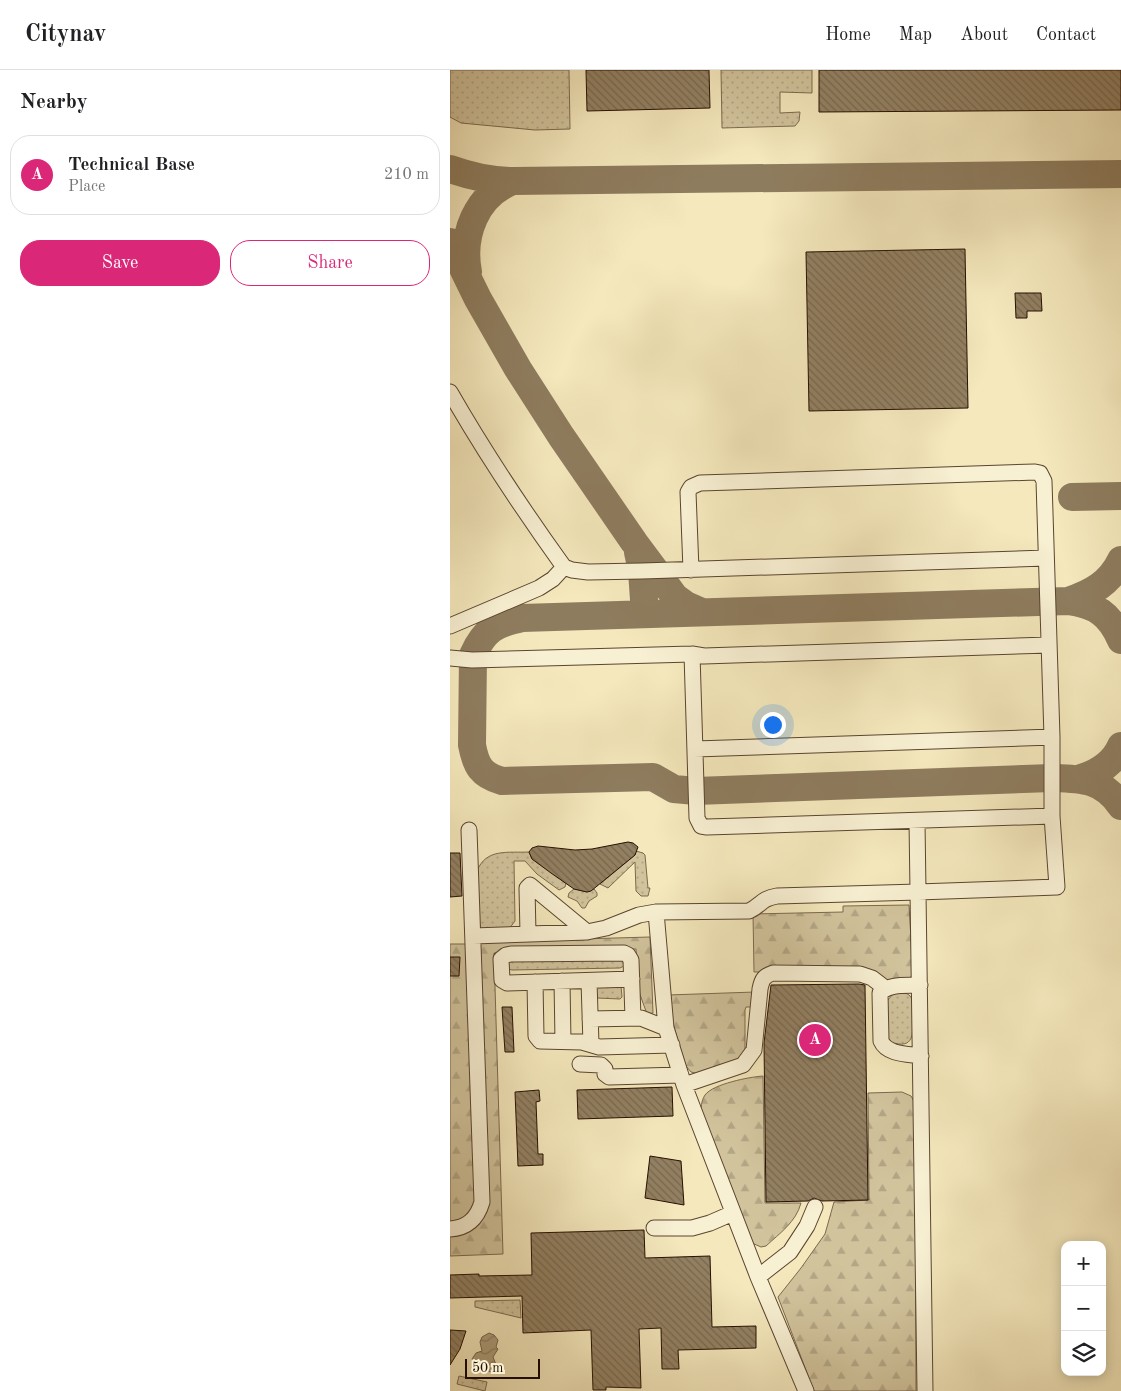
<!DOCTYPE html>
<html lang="en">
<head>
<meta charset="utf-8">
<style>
  :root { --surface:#fff; --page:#f2f2f2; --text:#202124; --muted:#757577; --line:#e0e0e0; --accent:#db2777 }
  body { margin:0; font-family:"Old Standard TT",serif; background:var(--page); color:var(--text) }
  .controls { position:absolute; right:15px; bottom:15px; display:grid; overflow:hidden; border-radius:10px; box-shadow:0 2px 12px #0003 }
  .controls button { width:45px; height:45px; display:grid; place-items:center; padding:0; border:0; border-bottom:1px solid var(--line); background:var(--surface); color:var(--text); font:25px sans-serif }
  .scale { position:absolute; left:15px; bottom:12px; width:75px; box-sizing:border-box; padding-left:5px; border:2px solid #270f00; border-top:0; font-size:14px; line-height:18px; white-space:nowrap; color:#270f00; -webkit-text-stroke:4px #f8f0d3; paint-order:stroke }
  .you { position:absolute; left:322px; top:654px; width:18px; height:18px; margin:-12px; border:4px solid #fff; border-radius:50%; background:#1a73e8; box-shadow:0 0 0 8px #1a73e833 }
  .badge { display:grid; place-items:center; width:32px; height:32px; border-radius:50%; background:var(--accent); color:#fff; font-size:16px; font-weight:700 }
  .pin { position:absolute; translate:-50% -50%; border:2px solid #fff; box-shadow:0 1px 5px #0006 }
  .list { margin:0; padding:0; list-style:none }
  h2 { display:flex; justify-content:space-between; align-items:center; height:65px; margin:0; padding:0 20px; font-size:21px }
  h2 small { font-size:16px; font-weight:400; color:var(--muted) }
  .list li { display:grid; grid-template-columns:32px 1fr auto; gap:15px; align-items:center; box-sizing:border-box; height:80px; margin:0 10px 10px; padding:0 10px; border:1px solid var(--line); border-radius:20px }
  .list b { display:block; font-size:19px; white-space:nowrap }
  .list p { margin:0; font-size:16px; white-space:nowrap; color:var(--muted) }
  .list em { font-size:16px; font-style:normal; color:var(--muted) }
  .actions { display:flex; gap:10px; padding:15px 20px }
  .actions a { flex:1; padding:11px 0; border:1px solid var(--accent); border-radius:20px; text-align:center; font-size:18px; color:var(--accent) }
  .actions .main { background:var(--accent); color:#fff }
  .icon { flex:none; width:28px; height:28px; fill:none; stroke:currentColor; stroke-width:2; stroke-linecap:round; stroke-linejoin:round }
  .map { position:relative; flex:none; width:671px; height:1321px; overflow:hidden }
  header { display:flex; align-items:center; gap:30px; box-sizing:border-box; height:70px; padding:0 25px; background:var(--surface); border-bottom:1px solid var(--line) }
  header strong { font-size:24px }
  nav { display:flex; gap:28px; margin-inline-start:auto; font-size:18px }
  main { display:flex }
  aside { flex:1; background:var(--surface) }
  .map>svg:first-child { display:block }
</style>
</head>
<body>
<header>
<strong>Citynav</strong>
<nav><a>Home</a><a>Map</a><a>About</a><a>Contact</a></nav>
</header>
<main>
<aside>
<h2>Nearby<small></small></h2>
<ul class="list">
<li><span class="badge">A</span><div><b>Technical Base</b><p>Place</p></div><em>210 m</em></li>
</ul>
<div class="actions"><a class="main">Save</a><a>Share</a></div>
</aside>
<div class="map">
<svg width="671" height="1321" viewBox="0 0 671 1321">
  <defs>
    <pattern id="grass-dots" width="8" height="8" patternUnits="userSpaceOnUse" patternTransform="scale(1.25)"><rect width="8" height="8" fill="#d1c39c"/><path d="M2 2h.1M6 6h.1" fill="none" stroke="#b3a685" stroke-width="1.8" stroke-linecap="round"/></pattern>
    <pattern id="forest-firs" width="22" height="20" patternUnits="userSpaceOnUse" patternTransform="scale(1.25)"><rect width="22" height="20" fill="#d1c39c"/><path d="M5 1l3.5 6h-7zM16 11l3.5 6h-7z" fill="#b3a685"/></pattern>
    <pattern id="water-waves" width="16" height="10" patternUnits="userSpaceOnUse" patternTransform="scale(1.25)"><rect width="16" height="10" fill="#ae9e7c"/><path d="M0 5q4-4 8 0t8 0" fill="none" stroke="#8e7f63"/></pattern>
    <pattern id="building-back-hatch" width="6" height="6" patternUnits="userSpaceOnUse" patternTransform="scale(1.25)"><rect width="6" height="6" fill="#928062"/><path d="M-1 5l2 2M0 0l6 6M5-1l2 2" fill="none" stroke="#77674e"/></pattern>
  </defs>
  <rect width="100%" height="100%" fill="#f4e8bc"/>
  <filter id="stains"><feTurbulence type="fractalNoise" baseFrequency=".004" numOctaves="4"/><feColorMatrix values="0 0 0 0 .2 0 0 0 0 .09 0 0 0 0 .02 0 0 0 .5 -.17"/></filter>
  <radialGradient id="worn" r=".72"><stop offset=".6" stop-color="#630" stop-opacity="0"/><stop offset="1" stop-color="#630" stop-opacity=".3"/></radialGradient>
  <path fill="url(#grass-dots)" stroke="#7c694e" d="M0,0h119l1,59 -35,1 -74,-7 -11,-6z
    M271,0h91v23l-32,-1v21l20,-1 -1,9 -4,5 -73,2z
    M186,781l7,2 2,2 3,33h2l-2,8h-7l-5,-5 -1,-29 -27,26 -8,-4 35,-29z
    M79,782l3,7 34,24 -1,4 -6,3 -22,-16 -12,-13h-11l1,60 -6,8 -30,1 -2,-59c9,-23 31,-18 52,-19z
    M124,819l13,3 7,-3 3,4v3l-8,5 -4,7h-3l-5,-7 -9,-4 1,-4z
    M173,888l1,8 -4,2 -108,2 -4,-1 -1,-9z
    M171,916l1,11 -2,2 -23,-1 -1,-11z
    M444,923c5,0 11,-1 15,2 6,5 4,16 4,23 0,16 1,32 -22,24l-4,-6 -1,-34z
    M70,1230l1,18 -46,-11v-6z
    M9,1306l28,6 -2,9 -28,-7z"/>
  <path fill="url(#forest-firs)" stroke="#7c694e" d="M459,835l4,69 -3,4 -21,4 -23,-10h-112l-1,-58 90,-2v-6z
    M200,867l3,76 -6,1 -9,-25 -2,-40 -142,4 9,301 -53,2v-21l30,-13 -4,-280z
    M0,874h18l9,253 -6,17 -21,10z
    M305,922v15h-9l-1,3v39l-8,13 -38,12 -8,-2 -5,-6 -16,-52 -2,-19z
    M313,1006l2,127h36c-5,19 -21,30 -35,43l-5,1 -9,-4 -51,-128c0,-7 0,-14 4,-20 8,-11 44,-18 58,-19z
    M452,1022l9,4 4,7 1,288h-102l-36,-94 23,-29 24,-34 9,-32 35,-2 -1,-107z"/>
  <path fill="url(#water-waves)" stroke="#78654a" d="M39,1263l5,2 4,5 -2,7 2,2 -5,8 4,10 -2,3 -4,2 -5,-2 -5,-7 -7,-1 -2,-3 4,-6 6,-2 -2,-9 2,-5z"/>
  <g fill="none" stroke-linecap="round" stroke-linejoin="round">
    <path stroke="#8e7c5e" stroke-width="28" d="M0,99c22,8 40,12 63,12l608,-7
      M0,172l28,57 40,70 43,67 73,106 41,55 11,8 16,7
      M18,202c-7,-37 8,-77 45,-91
      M622,427l49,-1
      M188,482l4,19 3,43
      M618,531c24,-8 42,-18 53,-41
      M671,570c-11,-26 -25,-35 -53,-39l-546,17c-27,6 -37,11 -49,37l-1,90c4,21 9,30 30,36l151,-4 21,12 22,2 356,-13c30,1 51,1 69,28
      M628,709c18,-5 35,-14 43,-33"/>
  </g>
  <path fill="url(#building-back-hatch)" stroke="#270f00" d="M136,0h123l1,38 -123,3z
    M369,0h302v40l-302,2z
    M515,179l3,159 -159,3 -3,-159z
    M565,223h26l1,18h-15v7h-11z
    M178,772l5,1 5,4 -3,8 -44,36 -4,1 -13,-3 -23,-16 -19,-14 -3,-7 3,-4 6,-2 37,4 17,-1z
    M0,783h10l2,43 -12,1z
    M0,887h10l-1,19h-9z
    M409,914l6,1 3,215 -46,1 -8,-3 -6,3 -42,1 -2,-159 7,-58z
    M52,937h10l2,45h-9z
    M222,1017l1,29 -95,3 -1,-29z
    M89,1020l1,11 -4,1 2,52h5v11l-25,1 -3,-74z
    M200,1086l31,5 3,44 -39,-7z
    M194,1160l1,28 65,-2 2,71 44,-1v22l-78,2 1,19h-17l-1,-41 -22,1 2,59 -35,-1v3h-13l-2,-60 -68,3 -1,-37 -72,2v-23l29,-1v2l53,-1 -1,-42z
    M0,1260l16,1 -6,18 -10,16z"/>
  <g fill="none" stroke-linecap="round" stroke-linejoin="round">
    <g stroke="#5a452f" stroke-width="17">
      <path id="minor" d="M0,322c35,61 73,118 114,175l8,3 16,2 54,-1 404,-13
        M241,500l-3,-78 3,-5 9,-4 335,-11 5,1 4,8 8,256v79l5,71 -139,5 -1,-71
        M0,556l89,-38 14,-9 11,-12
        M242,584l5,164 4,8 6,1 345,-11
        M0,588l22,2 220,-6 12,2 345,-11
        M245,679l357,-12
        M78,864l-1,-46 3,-3 57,47
        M23,866l114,-4 19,-4 33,-13 17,-3
        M182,909l-125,4 -5,-3 -1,-21 5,-4 5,-1 113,-1 4,2 3,5 2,58
        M112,911l1,60
        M139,911l2,63
        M85,912l1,54 4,5 42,1 17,5 73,-2
        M470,915c-13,1 -30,-2 -40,8l1,48c6,14 28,13 40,15
        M435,918l-13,-10 -12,-4 -87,-1c-9,3 -11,6 -13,16l-6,61 -11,15 -59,20 -18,-57 -10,-116 93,-1c13,-6 11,-12 28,-15l141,-4 7,499
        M140,949l51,-1 25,10
        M130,994l21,1 4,4v5l4,3 72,-2
        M234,1015l74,192 32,-25 17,-26 8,-19
        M204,1158h38l18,-5 23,-10
        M0,1159c17,-1 27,-10 32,-27l-13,-372
        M308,1207l48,114"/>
    </g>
    <use href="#minor" stroke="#f8f0d3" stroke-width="15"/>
  </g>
  <rect width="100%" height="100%" filter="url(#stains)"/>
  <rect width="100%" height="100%" fill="url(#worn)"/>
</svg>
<div class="controls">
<button>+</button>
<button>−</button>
<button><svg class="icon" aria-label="layers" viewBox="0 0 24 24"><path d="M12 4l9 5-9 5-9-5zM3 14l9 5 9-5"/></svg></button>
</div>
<div class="scale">50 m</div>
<div class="you"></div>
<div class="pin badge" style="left:365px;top:970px">A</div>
</div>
</main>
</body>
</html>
